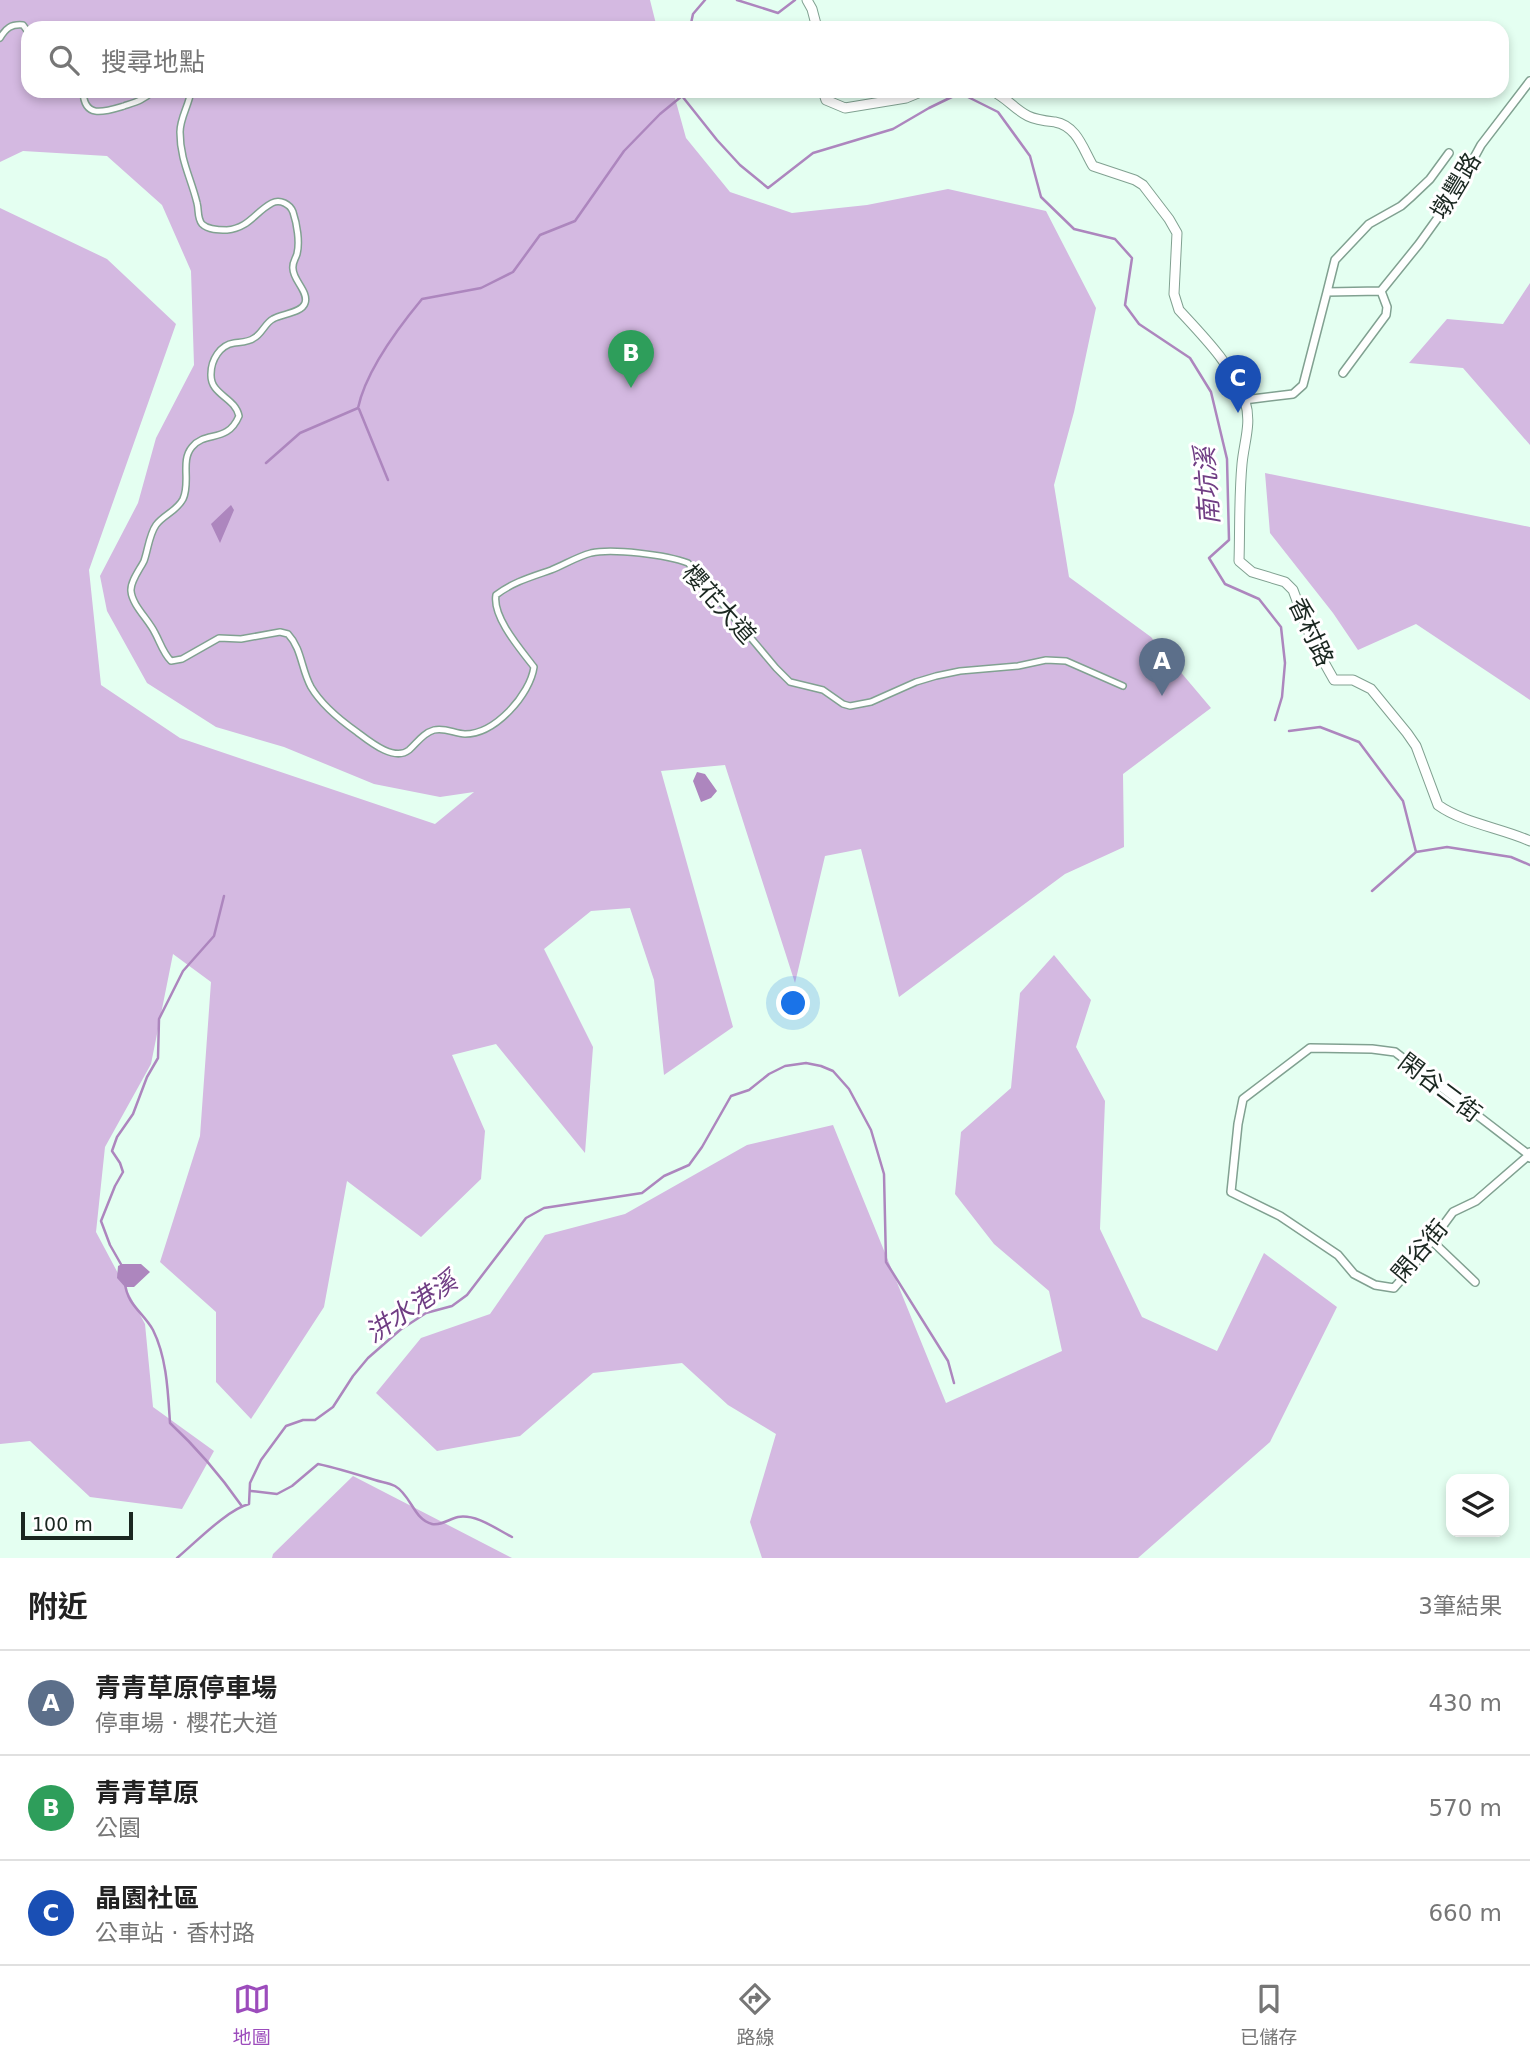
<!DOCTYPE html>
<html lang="zh-TW">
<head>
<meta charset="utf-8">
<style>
  :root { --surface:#fff; --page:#f2f2f2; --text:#222; --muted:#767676; --line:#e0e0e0; --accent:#9c4cbc }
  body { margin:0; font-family:"DejaVu Sans","Noto Sans TC",sans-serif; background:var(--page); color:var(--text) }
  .controls { position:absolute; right:21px; bottom:21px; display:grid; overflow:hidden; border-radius:14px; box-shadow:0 4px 10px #0003 }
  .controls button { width:63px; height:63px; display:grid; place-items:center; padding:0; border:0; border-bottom:2px solid var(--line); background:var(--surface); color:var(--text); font:35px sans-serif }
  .scale { position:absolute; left:21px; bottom:18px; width:112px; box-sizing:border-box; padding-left:7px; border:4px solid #1a2720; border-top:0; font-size:19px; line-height:24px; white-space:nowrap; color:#1a2720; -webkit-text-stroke:5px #fff; paint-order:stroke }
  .you { position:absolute; left:794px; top:1004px; width:24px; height:24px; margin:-18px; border:5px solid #fff; border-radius:50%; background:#1a73e8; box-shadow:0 0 0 10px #1a73e833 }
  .badge { display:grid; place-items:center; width:46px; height:46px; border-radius:50%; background:var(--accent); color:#fff; font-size:23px; font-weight:700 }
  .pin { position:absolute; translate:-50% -58px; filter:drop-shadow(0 2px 4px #0008) }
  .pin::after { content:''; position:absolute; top:37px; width:24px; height:21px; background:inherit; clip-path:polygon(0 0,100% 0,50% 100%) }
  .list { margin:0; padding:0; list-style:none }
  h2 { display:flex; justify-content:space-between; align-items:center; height:91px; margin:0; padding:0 28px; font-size:30px }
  h2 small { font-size:23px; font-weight:400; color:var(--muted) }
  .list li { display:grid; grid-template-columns:46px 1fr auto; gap:21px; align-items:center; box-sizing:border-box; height:105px; padding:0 28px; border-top:2px solid var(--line) }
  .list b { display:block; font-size:26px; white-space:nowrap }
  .list p { margin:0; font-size:23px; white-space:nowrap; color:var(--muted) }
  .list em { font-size:23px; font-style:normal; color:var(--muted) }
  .icon { flex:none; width:38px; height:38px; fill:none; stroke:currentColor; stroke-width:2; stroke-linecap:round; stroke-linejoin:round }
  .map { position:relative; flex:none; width:1530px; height:1558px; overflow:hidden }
  .search { position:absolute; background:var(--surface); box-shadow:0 4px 10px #0003; left:21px; right:21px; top:21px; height:77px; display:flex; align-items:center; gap:18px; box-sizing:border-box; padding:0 24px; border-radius:21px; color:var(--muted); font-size:26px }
  .sheet { height:406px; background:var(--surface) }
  nav { display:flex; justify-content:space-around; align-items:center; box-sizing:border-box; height:98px; border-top:2px solid var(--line); background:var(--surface); font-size:19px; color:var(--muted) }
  nav a { display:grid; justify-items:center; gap:4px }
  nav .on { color:var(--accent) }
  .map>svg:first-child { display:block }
</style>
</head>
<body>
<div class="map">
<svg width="1530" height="1558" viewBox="0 0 1530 1558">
  <rect width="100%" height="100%" fill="#e4fff1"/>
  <path fill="#d4b9e1" d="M0,0h650l7,28h-629v63h645l13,47 44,54 62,21 75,-8 81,-16 98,22 50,97 -22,104 -20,73 15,92 82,60 60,71 -88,66 1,73 -59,27 -166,123 -38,-148 -36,7 -30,127 -70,-218 -64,6 72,256 -69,48 -10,-95 -24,-72 -39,3 -47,38 49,98 -8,106 -89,-109 -44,11 33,76 -4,48 -60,58 -74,-56 -23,126 -73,112 -35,-37v-70l-56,-50 40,-126 11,-154 -38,-28 -22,110 -46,83 -9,85 49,92 8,83 61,44 -32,58 -92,-12 -60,-56 -30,3v-1236l107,51 69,65 -87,246 12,115 79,53 255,86 39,-32 -34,5 -66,-13 -90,-37 -68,-20 -69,-44 -40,-72 -7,-35 38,-73 18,-65 38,-73 -3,-94 -29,-66 -55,-49 -84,-5 -23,11z
    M1530,283v162l-67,-77 -54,-5 38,-44 56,5z
    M1265,473l265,54v173l-114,-76 -58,26 -25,-37 -63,-80z
    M1054,955l37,45 -15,47 29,54 -5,128 42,88 75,34 47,-98 73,54 -67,135 -132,116h-376l-12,-36 26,-88 -48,-29 -46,-42 -89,10 -73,63 -83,15 -61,-58 45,-55 69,-24 55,-79 80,-21 122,-69 86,-20 113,278 116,-52 -13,-60 -55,-47 -39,-50 6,-62 50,-44 9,-95z
    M353,1476l159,82h-240l1,-4z"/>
  <path fill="#ad86be" d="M231,505l3,5 -14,33 -9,-19z
    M697,772l8,2 12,17 -6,7 -10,4 -8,-21z
    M122,1264h19l9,8 -16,15h-9l-8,-9 1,-12z"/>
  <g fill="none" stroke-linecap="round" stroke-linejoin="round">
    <path stroke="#ad86be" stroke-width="2.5" d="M737,0l41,13 17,-13
      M690,28l3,-14 12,-14
      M682,91v5l35,44 23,25 28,23 45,-35 80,-24 36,-21 31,-15 38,19 32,44 11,41 33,32 41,10 17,19 -7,47 14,19 51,34 21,34 16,67 2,81 -20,18 16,26 34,15 22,28 4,36 -3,34 -7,23
      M359,409l29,71
      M266,463l34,-30 58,-25c8,-38 40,-80 64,-109l59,-11 32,-16 27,-37 35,-14 49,-70 36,-37 22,-18
      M1289,731l31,-4 39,15 44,59 13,51 31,-5 64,10 19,8
      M1372,891l44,-39
      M122,1266l-12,-21 -9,-24 14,-35 8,-14 -3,-9 -8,-12 5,-14 16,-23 14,-37 11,-19 1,-39 24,-48 31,-35 10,-40
      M125,1283c2,22 18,29 28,47 14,28 15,63 17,93 27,25 50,52 71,82
      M251,1491l26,3 15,-8 26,-22c19,4 38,10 57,16 6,2 14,3 20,6 16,9 19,34 37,38 9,2 17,-5 26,-7 19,-3 38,12 54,20
      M177,1558c18,-15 51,-49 72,-54l1,-21 11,-23 25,-34 17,-6h12l18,-13 20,-31 15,-18 32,-28 26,-17 26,-7 15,-11 59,-77 18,-10 98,-15 22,-17 25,-11 13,-18 29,-51 18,-6 20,-16 16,-8 21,-3 15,3 12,5 16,18 22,41 13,44 2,88 62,99 6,22"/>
    <g stroke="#81a191" stroke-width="8">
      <path id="pedestrian" d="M0,38c6,-10 11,-14 23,-13l5,7
        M83,91c1,28 21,21 41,15 12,-4 20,-6 29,-15
        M191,91c-2,14 -11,27 -11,41 0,28 11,46 17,71 2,7 0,15 5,21 6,6 17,6 25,6 22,-2 28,-18 45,-27 8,-4 18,1 21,9 4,12 7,30 4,42 -2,6 -5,9 -4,15 0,11 16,23 12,34 -3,10 -24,11 -32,16 -8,4 -11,15 -19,19 -5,4 -13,4 -20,5 -14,2 -23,17 -23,31 -1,21 24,23 28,42 -12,28 -33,14 -47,31 -12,14 -1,35 -9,52 -6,12 -20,16 -27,26 -7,10 -8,25 -12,36 -4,8 -14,21 -13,30 1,14 18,29 24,42 5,9 8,20 16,28l11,-2 37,-21 22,1 39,-7 8,2c14,15 13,35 23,53 10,17 29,33 46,45 12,9 37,30 52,18 8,-7 14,-17 25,-20 11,-3 21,4 31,4 30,0 65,-39 69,-67 -13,-17 -42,-50 -38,-72 17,-13 35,-18 55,-25 13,-5 25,-13 40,-17 21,-5 76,2 97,10l88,105 14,14 33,8 20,14 7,2 21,-4 45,-20 20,-6 24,-5 58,-5 28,-6 20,1 57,25"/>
    </g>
    <g stroke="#81a191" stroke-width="10">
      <path id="minor" d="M1327,292l8,-32 34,-36 32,-18 9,-8 20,-19 19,-26
        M1343,373l43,-58 1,-8 -6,-16
        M1244,400l49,-6 10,-9 24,-93 54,-1 38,-47 33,-46 29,-53 49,-64
        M1530,1152l-1,3 -53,46 -23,11 -39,53 -20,23 -19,-3 -21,-11 -16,-19 -58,-39 -49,-24 7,-68 5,-25 67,-51 62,1 23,3 134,103 1,3
        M1432,1241l43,41"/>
    </g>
    <g stroke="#81a191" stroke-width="11">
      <path id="tertiary" d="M807,0l5,9 5,19
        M823,91l3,9 19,8 61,-10 17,-7
        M992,91c14,6 22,18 36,25 8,4 18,5 27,6 22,4 28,27 38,44l42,14 8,5 26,34 8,14 -3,61 5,16c24,26 54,56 66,91 7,22 -1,41 -3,63 -3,32 -2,65 -3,97l13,11 33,10 8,8 19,51 22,39h19l18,9 36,44 9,13 22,59c25,18 63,23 92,36"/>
    </g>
    <use href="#pedestrian" stroke="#fff" stroke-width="5"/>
    <use href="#minor" stroke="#fff" stroke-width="7"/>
    <use href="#tertiary" stroke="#fff" stroke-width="9"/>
  </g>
  <g text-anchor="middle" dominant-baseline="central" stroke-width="6" stroke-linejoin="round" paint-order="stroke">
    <g font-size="24" fill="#1a2720" stroke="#fff">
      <text transform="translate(1456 186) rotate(-59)">墩豐路</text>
      <text transform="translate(719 604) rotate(48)">櫻花大道</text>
      <text transform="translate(1311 632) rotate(65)">香村路</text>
      <text transform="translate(1440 1088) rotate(37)">閑谷二街</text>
      <text transform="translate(1420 1251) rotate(-50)">閑谷街</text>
    </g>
    <g font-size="26" font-style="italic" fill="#703e84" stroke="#fff">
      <text transform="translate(1207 486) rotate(-94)">南坑溪</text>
      <text transform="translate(411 1307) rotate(-34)">汫水港溪</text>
    </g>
  </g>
</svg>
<div class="controls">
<button><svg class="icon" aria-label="layers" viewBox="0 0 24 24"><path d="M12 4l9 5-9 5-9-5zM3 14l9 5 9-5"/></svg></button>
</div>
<div class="scale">100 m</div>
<div class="you"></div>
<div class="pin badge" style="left:1162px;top:696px;background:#5c6f8a">A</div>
<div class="pin badge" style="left:631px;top:388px;background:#2e9e5b">B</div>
<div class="pin badge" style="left:1238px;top:413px;background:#1a4fb4">C</div>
<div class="search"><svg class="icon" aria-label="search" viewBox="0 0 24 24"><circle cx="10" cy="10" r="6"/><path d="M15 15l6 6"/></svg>搜尋地點</div>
</div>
<section class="sheet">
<h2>附近<small>3筆結果</small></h2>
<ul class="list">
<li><span class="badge" style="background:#5c6f8a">A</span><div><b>青青草原停車場</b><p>停車場 · 櫻花大道</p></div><em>430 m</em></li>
<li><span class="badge" style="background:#2e9e5b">B</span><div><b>青青草原</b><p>公園</p></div><em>570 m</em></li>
<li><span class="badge" style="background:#1a4fb4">C</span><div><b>晶園社區</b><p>公車站 · 香村路</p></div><em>660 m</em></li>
</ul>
</section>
<nav>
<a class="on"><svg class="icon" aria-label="map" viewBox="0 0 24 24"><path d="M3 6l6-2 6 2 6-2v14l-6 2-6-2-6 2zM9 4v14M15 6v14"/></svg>地圖</a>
<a><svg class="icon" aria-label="directions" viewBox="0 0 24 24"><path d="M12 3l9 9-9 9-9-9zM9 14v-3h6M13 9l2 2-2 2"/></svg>路線</a>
<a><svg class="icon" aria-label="saved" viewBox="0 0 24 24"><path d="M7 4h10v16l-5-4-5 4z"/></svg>已儲存</a>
</nav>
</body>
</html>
